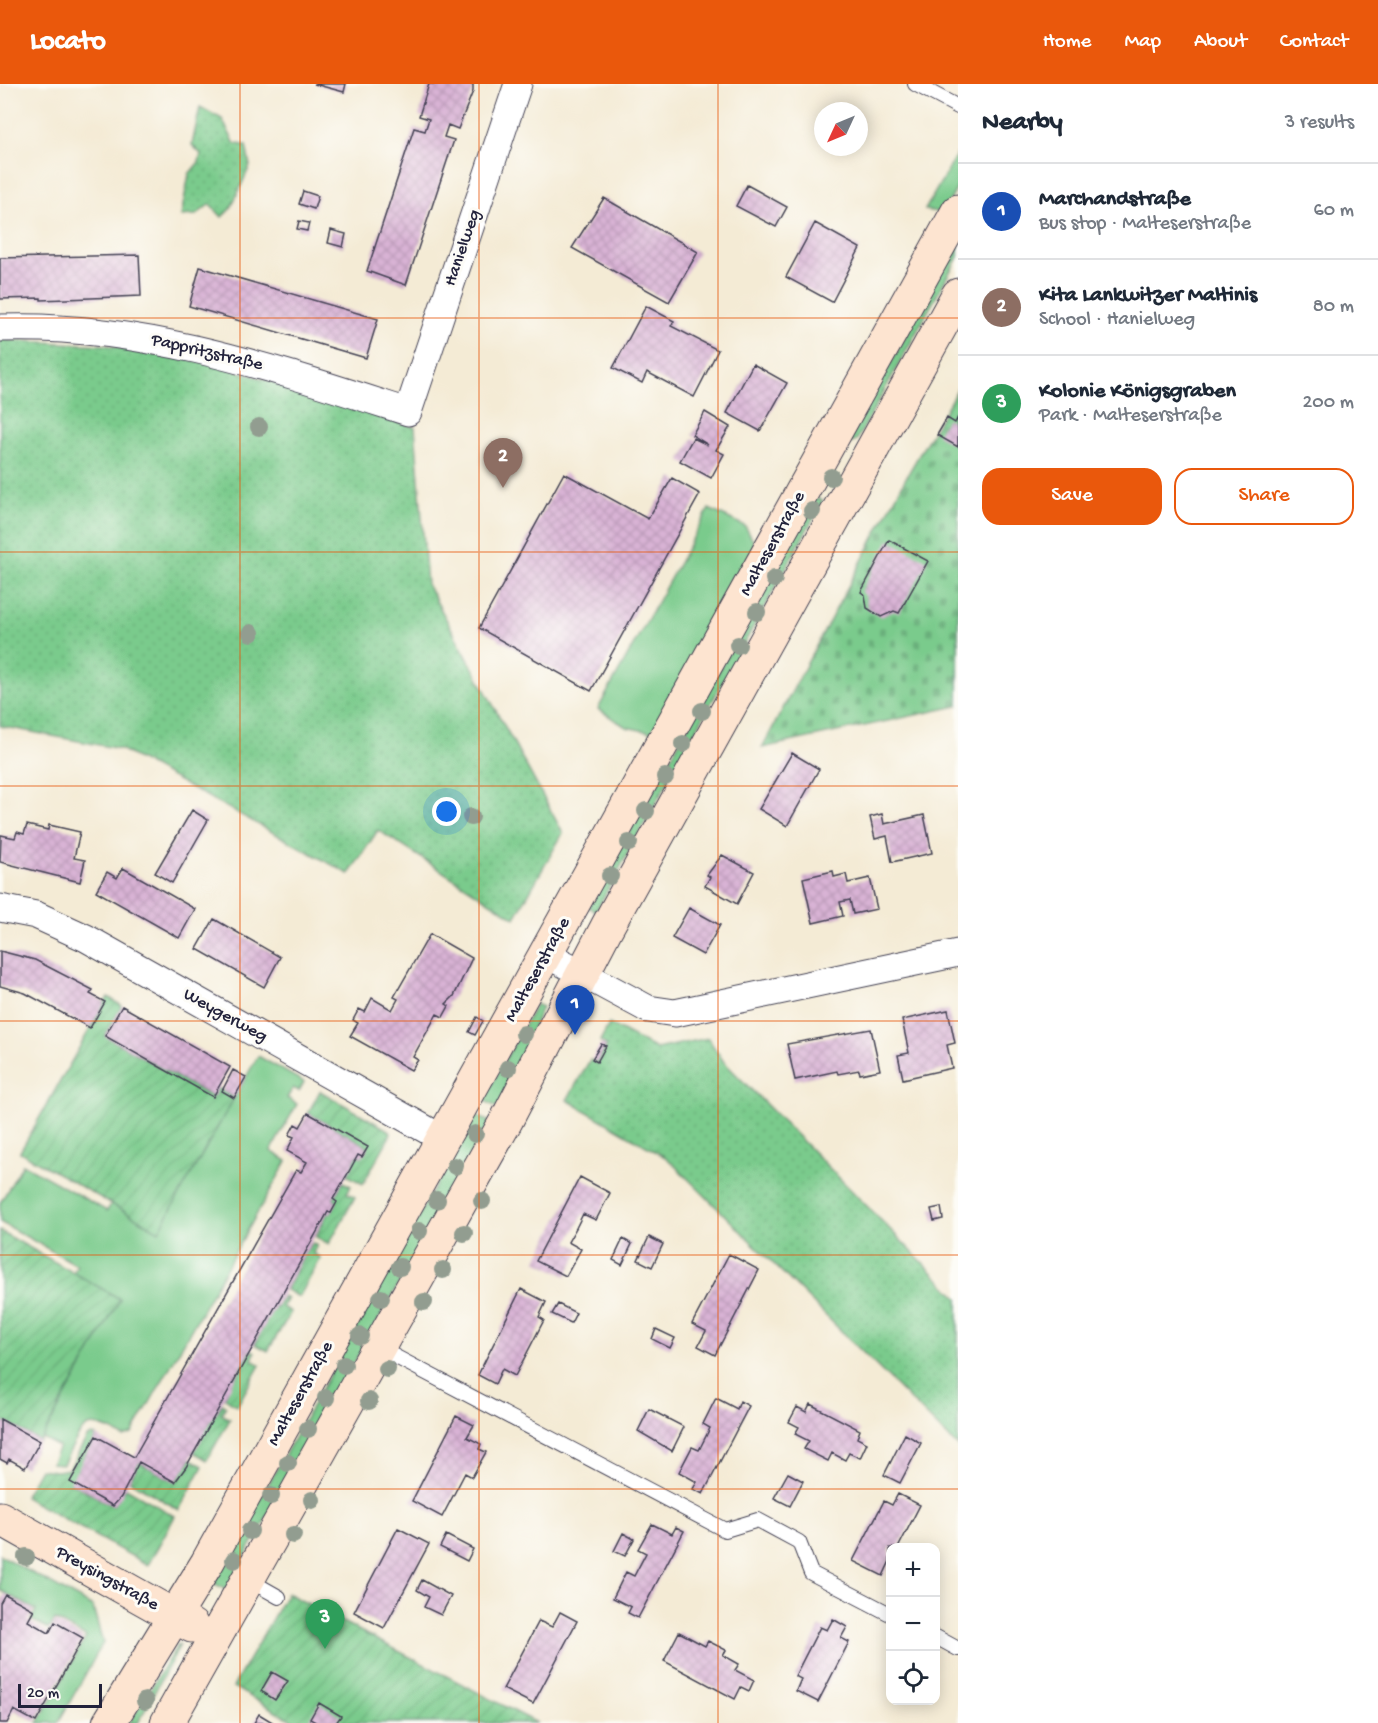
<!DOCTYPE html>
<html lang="en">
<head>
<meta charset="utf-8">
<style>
  :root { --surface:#fff; --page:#f6f6f7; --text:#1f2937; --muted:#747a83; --line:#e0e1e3; --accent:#ea580c }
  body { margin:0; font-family:"Gochi Hand",sans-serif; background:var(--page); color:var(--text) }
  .controls { position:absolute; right:18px; bottom:18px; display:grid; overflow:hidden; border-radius:12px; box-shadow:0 3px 15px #0003 }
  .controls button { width:54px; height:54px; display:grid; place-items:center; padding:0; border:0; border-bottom:2px solid var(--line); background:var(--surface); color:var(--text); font:30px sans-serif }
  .compass { position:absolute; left:814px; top:18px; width:54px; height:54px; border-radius:50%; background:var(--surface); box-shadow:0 3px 15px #0003; rotate:226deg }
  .scale { position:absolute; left:18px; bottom:15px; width:84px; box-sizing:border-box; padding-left:6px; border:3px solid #22223b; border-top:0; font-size:16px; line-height:21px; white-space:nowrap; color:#22223b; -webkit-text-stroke:4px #fdfcf7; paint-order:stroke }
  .you { position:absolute; left:447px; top:728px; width:21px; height:21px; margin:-15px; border:4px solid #fff; border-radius:50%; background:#1a73e8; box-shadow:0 0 0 9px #1a73e833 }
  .badge { display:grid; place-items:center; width:39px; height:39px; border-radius:50%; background:var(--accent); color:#fff; font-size:20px; font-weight:700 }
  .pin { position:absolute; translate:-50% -50px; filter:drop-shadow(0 2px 3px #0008) }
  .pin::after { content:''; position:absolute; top:32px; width:21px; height:18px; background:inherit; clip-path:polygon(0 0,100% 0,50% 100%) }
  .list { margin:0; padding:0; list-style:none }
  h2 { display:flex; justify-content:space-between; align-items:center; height:78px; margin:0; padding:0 24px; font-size:26px }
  h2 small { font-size:20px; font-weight:400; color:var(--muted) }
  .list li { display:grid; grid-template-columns:39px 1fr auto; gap:18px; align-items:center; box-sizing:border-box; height:96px; padding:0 24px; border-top:2px solid var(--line) }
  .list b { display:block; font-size:22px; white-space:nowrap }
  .list p { margin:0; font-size:20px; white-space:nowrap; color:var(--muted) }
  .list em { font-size:20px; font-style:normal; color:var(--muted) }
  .actions { display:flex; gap:12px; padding:18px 24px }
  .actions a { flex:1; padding:14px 0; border:2px solid var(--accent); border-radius:18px; text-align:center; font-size:21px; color:var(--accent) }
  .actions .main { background:var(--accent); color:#fff }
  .icon { flex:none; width:33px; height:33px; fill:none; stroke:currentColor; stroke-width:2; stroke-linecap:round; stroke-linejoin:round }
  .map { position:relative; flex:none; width:958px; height:1639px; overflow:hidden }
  header { display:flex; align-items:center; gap:36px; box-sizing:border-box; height:84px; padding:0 30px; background:var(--accent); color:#fff }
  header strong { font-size:28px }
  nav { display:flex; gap:33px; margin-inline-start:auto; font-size:21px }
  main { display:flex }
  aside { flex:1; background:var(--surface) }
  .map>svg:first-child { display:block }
</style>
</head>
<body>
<header>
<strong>Locato</strong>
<nav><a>Home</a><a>Map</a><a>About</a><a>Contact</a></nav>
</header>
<main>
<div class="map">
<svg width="958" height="1639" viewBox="0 0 958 1639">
  <defs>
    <pattern id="cemetery-stones" width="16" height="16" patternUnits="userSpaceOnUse" patternTransform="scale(1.5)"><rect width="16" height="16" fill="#7acb8c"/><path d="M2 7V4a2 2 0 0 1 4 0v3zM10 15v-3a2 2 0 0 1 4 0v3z" fill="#69ae7a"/></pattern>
    <pattern id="park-dots" width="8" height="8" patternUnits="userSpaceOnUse" patternTransform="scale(1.5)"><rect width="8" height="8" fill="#7acb8c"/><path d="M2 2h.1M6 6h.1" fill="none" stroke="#69ae7a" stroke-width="1.8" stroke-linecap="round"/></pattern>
    <pattern id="garden-furrows" width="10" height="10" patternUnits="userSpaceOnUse" patternTransform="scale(1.5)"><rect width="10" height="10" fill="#7acb8c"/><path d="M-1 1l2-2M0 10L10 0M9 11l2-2" fill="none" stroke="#69ae7a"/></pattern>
    <pattern id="building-cross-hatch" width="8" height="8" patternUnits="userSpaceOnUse" patternTransform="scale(1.5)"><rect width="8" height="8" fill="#d9b3d5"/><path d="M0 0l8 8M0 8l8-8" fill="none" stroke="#ba9ab8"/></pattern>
  </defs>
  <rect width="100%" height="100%" fill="#fdfcf7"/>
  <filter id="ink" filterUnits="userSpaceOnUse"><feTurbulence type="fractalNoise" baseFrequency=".0167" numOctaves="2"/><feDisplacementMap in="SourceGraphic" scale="12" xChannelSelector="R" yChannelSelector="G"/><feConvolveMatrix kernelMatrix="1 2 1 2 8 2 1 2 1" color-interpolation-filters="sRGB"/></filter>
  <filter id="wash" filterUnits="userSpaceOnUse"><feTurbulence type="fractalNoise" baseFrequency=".008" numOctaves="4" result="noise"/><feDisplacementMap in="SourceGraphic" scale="24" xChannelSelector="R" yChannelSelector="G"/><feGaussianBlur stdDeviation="1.35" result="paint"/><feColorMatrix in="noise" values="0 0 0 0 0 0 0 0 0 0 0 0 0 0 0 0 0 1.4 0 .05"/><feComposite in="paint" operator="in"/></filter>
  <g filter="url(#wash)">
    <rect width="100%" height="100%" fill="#f4ebd5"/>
    <path fill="#7acb8c" stroke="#4e7664" stroke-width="1.5" d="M958,68v34l-15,27 -18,-3z
      M958,154v19l-101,183 -6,3 -2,-2z
      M815,413l8,4 -227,410 -8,-4z
      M709,425l36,17 11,20 -102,187 -28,-6 -28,-18z
      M536,920l6,3 -44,101 -15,-8z
      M258,972l46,26 -5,9 -6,-3 -6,10 10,6 -26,47 16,10 -155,273 -8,3c-43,-24 -40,-10 -61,27l-12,-1 8,-16 -17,-9 78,-139 -47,-26 4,-8 -77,-43v-19l23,-39 84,47 4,-7 48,26z
      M475,1031l15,7 -264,468 -13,-7z
      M0,1471l93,52 10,36 -45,80h-20l48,-86 -31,-17 -6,9 -18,-9 5,-10 -36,-20z
      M180,1561l-42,78h-9l48,-77z"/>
    <path fill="url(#cemetery-stones)" stroke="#4e7664" stroke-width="1.5" d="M958,304v318l-196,42 147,-276z"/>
    <path fill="url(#park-dots)" stroke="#4e7664" stroke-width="1.5" d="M200,23l22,12 13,25 11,1 4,21 -19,42 -9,9 -12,-13 -14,11 -15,1 8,-42 10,-12 2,-8 -9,-9z
      M0,256l105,5 111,19 199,63 12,157 136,249 -48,85 -137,-88 -29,44 -229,-125 -120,-23z
      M609,940l47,25 52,-11 16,24 234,236v149l-291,-289 -100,-58 23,-40 7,3 10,-17 -7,-5z"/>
    <path fill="url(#garden-furrows)" stroke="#4e7664" stroke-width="1.5" d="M108,913l14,9 -17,30 107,61 6,-9 16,10 -75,133 -139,-79z
      M320,1007l70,40 1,3 -28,50 -16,-9 11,-20 4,2 6,-10 -60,-34z
      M343,1098l8,4 -4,7 8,4 -26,47 -13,-7 12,-25 3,1 6,-11 -4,-3z
      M0,1147l120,68 -80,142 -40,-22z
      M313,1159l4,2 -4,8 8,5 -22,39 -13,-7 20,-39z
      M283,1212l4,2 -5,9 9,5 -23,39 -13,-7 19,-38 3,1z
      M252,1266l3,2 -3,8 8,5 -23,41 -12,-8 4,-11z
      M222,1320l4,2 -5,8 9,5 -23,41 -13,-8 4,-11z
      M92,1351l4,1 -25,47 42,23 13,-18 49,28 -27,49 -124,-68 16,-28 16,2 13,-2 18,-32z
      M191,1375l12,7 -24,44 -49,-29 9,-19 36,20z
      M287,1509l250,130h-240l-64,-36z"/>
    <g id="blocks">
      <path fill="url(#building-cross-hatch)" d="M314,0h32l-2,8z
        M429,0h44v7l-15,38 -10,-4 -4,12 10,3 -48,145 -39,-14 47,-143 11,3 4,-12 -10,-3z
        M747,101l40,22 -11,20 -40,-21z
        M303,107l15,5 -4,13 -15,-5z
        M604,114l94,54 -29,50 -97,-54z
        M299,137l10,2 -2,8 -10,-2z
        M815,139l45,25 -28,54 -46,-25z
        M331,146l15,4 -3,13 -15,-4z
        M139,171l2,41 -100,4v-2l-41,1v-41z
        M200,183l178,52 -12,39 -177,-52z
        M646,222l28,15 -3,5 47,24 -24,47 -47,-25 -5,11 -29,-15z
        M753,280l34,19 -27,48 -33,-18z
        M705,328l25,15 -14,23 8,4 -13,24 -31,-17 13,-23 15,7 -16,-10z
        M958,333v30l-21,-12 10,-17 8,5z
        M564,389l84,46 24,-41 28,16 -109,197 -112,-63z
        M889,456l39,21 -29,52 -5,-2 -13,6 -14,-9 -2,-13 -4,-3z
        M792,669l27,16 -32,57 -28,-17z
        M192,726l16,10 -36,63 -17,-10z
        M882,730l2,10 40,-9 8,38 -40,9 -5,-26 -12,3 -5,-22z
        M27,741l21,5 1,-5 31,7 -6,26 11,2 -5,22 -80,-20 1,-27 14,3 2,-6 7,2z
        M722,771l32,17 -17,32 -32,-18 5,-9 -3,-2z
        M123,784l72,41 -16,29 -83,-47 11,-19 10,6z
        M833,787l1,6 12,-3 2,9 22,-5 7,31 -24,5 -3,-14 -10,2 3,14 -30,7 -10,-45z
        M689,824l31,17 -17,30 -31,-17z
        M214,835l66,38 -16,30 -67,-38z
        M430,850l42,24 -18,38 -8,8 3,2 -6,11 -6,-3 -24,43 5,3 -7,10 -61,-34 8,-13 -5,-3 6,-11 6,3 7,-14 20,12 6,-11 -4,-2z
        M0,867l35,9 58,30 -3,4 15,8 -15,26 -65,-35 -25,-7z
        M122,922l108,61 -17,30 -108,-61z
        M948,926l7,33 -8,2 5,23 -49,11 -5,-24 11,-2 -7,-33z
        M477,933l6,4 -8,14 -6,-3z
        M871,945l9,41 -20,4 -1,-4 -21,4 -1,-3 -42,9 -8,-36z
        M601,960l5,2 -9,16 -5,-3z
        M233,986l13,7 -12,21 -12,-7z
        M308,1029l60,34 -6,10 -4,-2 -11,20 -14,24 4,3 -6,11 -3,-1 -142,255 -11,15 -36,-20 -18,35 -8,9 -43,-24 26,-46 38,21 162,-287 5,2 6,-10 -20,-11 7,-14 -5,-2 6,-11 5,3z
        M580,1093l30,16 -14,27 -13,-6 -7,14 -8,14 13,7 -15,27 -30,-15z
        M941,1123l2,12 -9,2 -3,-12z
        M649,1153l14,7 -11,23 -14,-7z
        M623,1155l9,5 -10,21 -9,-5z
        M729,1170l30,16 -44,85 -17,-9 8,-15 -14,-7z
        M521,1205l25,13 -7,15 5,3 -29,56 -13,-7 -7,15 -17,-9z
        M558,1220l18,9 -5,10 -19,-9z
        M656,1245l19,9 -5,10 -18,-9z
        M716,1314l21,11 3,-8 9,5 -46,88 -10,-5 4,-7 -18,-10 13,-25 7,3 11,-22 -7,-4z
        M810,1320l50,26 -3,8 10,5 -7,15 -11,-5 -4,7 -13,-7 -4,8 -24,-12 5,-8 -14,-7 4,-7 -10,-5 8,-15 9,5z
        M649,1325l35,18 -12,24 -34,-20z
        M456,1332l18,9 -7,12 14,7 -2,5 7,3 -14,25 -7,-4 -23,44 -30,-16z
        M0,1335l40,22 -15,27 -16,-9 -2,4 -7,-4z
        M905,1350l16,9 -21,40 -16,-8z
        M788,1389l15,8 -13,25 -16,-8z
        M898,1410l22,11 -22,43h-8v13l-7,15 -30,-15 31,-60 8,4z
        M652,1440l20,10 4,-7 8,4 -46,87 -10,-5 3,-6 -18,-9 13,-26 8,4 12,-23 -8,-4z
        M398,1444l31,16 -45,84 -30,-16z
        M623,1449l11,6 -9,17 -11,-5z
        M446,1451l27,14 -6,12 -27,-14z
        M422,1496l29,16 -10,19 -17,-8 5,-10 -12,-7z
        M5,1510l29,16 -6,11 21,12 6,-11 28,16 -47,84 -22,-12 -7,13h-7v-120z
        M560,1528l17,9 -44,83 -30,-15 36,-68 13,6z
        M833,1535l14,8 -6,11 8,4 -31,60 -22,-11 5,-12 -6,-3 25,-49 7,3z
        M679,1548l26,14 3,-5 18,9 -3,5 16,9 -4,6 19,10 -5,11 -8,-4 -6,12 -71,-38z
        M272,1588l16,9 -13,19 -14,-9z
        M319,1619l22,13 -5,7h-19l-7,-4z
        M259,1630l15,9h-20z"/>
    </g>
  </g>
  <g filter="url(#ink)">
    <use href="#blocks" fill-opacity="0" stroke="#424052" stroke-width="1.5"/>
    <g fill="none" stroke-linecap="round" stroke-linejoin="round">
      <g stroke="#424052" stroke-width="16">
        <path id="lane" d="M915,0l43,23
          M379,1264l346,182 33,-10 41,22 12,31 79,41
          M249,1496l30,17
          M936,1553l22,12"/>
      </g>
      <g stroke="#424052" stroke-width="29">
        <path id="street" d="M0,244c142,-5 275,41 408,84l110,-328
          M0,824l36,7 50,23 357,201
          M546,870l102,55 27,4 283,-60"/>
      </g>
      <g stroke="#424052" stroke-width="35">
        <path id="secondary" d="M0,1434l192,108
          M109,1639l98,-160 751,-1352
          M167,1639l339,-602 101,-194 351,-632"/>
      </g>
      <use href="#lane" stroke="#fff" stroke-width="14"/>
      <use href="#street" stroke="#fff" stroke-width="27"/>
      <use href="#secondary" stroke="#fde4d0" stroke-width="33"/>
    </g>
    <g fill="#929d90">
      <circle cx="259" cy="343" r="9"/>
      <circle cx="831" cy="393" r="9"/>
      <circle cx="812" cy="427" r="9"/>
      <circle cx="774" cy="495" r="9"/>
      <circle cx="757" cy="528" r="9"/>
      <circle cx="251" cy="549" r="9"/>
      <circle cx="738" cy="561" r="9"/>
      <circle cx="702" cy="627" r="9"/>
      <circle cx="683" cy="660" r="9"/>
      <circle cx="665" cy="693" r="9"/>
      <circle cx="646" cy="727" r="9"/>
      <circle cx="471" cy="733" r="9"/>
      <circle cx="629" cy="759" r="9"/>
      <circle cx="610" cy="792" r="9"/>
      <circle cx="524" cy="950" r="9"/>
      <circle cx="508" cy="984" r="9"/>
      <circle cx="475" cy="1050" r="9"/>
      <circle cx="455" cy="1082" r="9"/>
      <circle cx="437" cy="1116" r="9"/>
      <circle cx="482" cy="1117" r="9"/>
      <circle cx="419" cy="1147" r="9"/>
      <circle cx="464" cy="1149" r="9"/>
      <circle cx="400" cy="1183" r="9"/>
      <circle cx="443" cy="1186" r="9"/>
      <circle cx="381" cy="1214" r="9"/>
      <circle cx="424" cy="1218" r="9"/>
      <circle cx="360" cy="1252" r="9"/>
      <circle cx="344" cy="1281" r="9"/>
      <circle cx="387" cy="1285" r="9"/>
      <circle cx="326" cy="1314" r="9"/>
      <circle cx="369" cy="1317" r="9"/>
      <circle cx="308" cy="1345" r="9"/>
      <circle cx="288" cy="1379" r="9"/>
      <circle cx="271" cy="1412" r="9"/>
      <circle cx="312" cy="1416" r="9"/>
      <circle cx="250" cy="1447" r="9"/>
      <circle cx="293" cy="1451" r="9"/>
      <circle cx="26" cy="1473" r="9"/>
      <circle cx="234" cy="1476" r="9"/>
      <circle cx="145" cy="1617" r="9"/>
    </g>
  </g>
  <path fill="none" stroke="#e8590c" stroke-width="1.5" stroke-opacity="0.55" d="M240,0v1639M479,0v1639M718,0v1639M0,234h958M0,468h958M0,702h958M0,937h958M0,1171h958M0,1405h958"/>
  <g text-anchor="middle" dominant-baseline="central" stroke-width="6" stroke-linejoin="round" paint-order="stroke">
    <g font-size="18" fill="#22223b" stroke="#fdfcf7">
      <text transform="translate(463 164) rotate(-71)">Hanielweg</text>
      <text transform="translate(207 269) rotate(13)">Pappritzstraße</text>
      <text transform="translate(773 460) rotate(-61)">Malteserstraße</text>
      <text transform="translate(538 886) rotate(-61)">Malteserstraße</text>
      <text transform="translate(225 932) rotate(29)">Weygerweg</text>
      <text transform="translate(301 1310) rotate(-61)">Malteserstraße</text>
      <text transform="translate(107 1495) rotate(29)">Preysingstraße</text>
    </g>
  </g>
</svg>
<div class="controls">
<button>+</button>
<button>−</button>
<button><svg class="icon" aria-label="locate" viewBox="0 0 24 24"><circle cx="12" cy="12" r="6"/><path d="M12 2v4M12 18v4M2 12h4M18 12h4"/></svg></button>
</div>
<svg class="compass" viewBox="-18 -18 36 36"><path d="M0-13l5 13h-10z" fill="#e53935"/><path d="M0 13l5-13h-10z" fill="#747a83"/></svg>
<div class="scale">20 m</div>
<div class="you"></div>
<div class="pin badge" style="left:575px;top:951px;background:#1a4fb4">1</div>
<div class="pin badge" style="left:503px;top:404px;background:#8d6e63">2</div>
<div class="pin badge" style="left:325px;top:1565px;background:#2e9e5b">3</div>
</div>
<aside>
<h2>Nearby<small>3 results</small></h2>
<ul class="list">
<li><span class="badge" style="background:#1a4fb4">1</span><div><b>Marchandstraße</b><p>Bus stop · Malteserstraße</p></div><em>60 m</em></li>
<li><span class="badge" style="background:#8d6e63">2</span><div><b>Kita Lankwitzer Maltinis</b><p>School · Hanielweg</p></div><em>80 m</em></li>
<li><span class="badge" style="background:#2e9e5b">3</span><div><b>Kolonie Königsgraben</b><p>Park · Malteserstraße</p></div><em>200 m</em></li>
</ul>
<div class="actions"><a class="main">Save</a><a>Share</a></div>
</aside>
</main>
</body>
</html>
